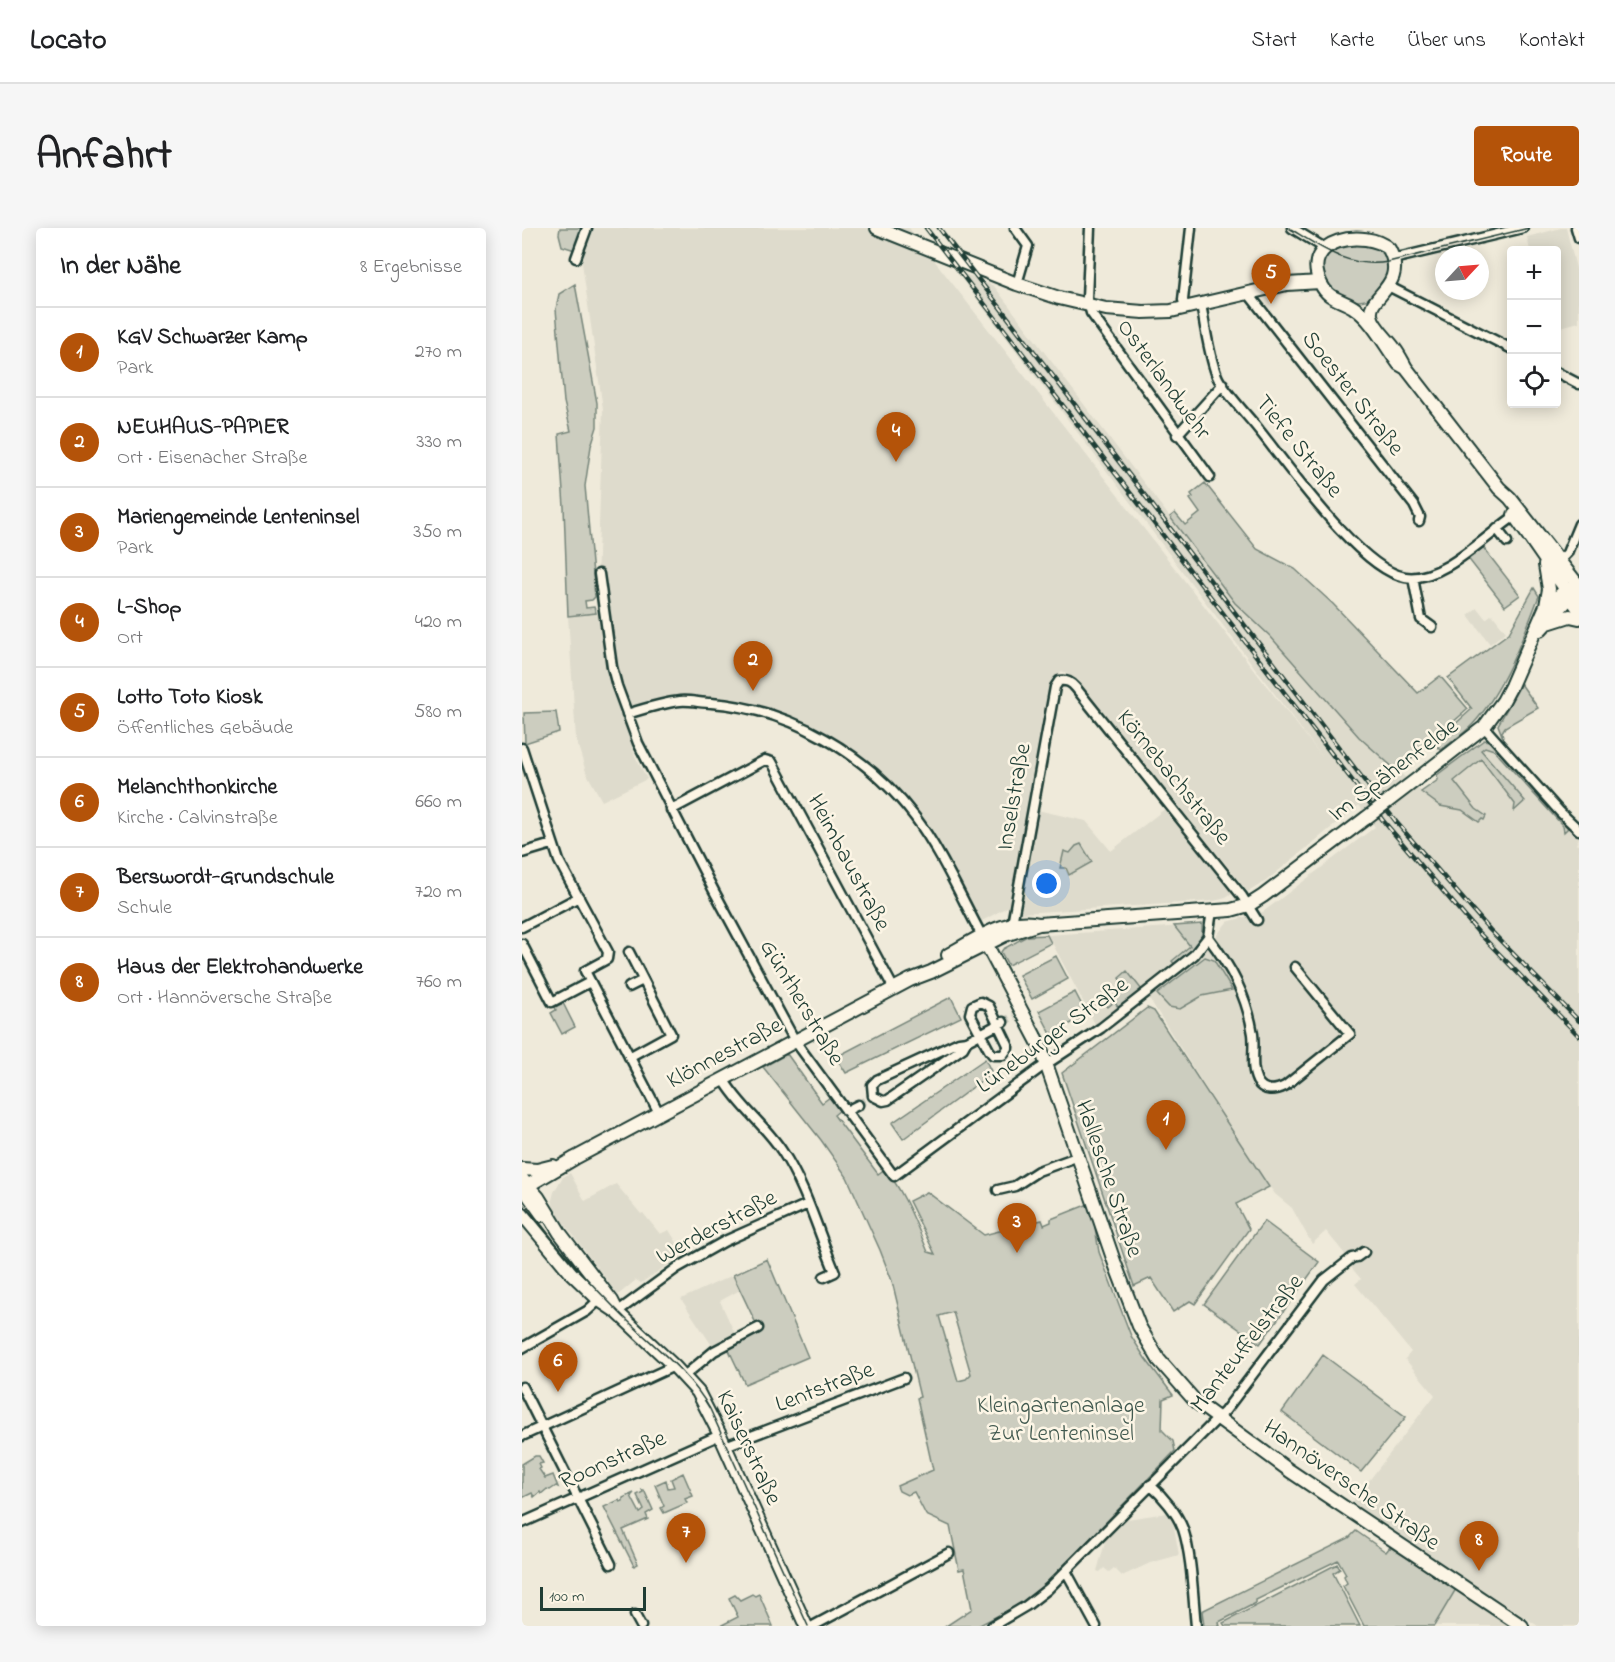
<!DOCTYPE html>
<html lang="de">
<head>
<meta charset="utf-8">
<style>
  :root { --surface:#fff; --page:#f6f6f6; --text:#202124; --muted:#757577; --line:#e0e0e0; --accent:#b45309 }
  body { margin:0; font-family:"Indie Flower",sans-serif; background:var(--page); color:var(--text) }
  .controls { position:absolute; right:18px; top:18px; display:grid; overflow:hidden; border-radius:6px; box-shadow:0 3px 15px #0003 }
  .controls button { width:54px; height:54px; display:grid; place-items:center; padding:0; border:0; border-bottom:2px solid var(--line); background:var(--surface); color:var(--text); font:30px sans-serif }
  .compass { position:absolute; left:913px; top:18px; width:54px; height:54px; border-radius:50%; background:var(--surface); box-shadow:0 3px 15px #0003; rotate:64deg }
  .scale { position:absolute; left:18px; bottom:15px; width:106px; box-sizing:border-box; padding-left:6px; border:3px solid #1f3d34; border-top:0; font-size:16px; line-height:21px; white-space:nowrap; color:#1f3d34; -webkit-text-stroke:4px #fcf5e5; paint-order:stroke }
  .you { position:absolute; left:525px; top:656px; width:21px; height:21px; margin:-15px; border:4px solid #fff; border-radius:50%; background:#1a73e8; box-shadow:0 0 0 9px #1a73e833 }
  .badge { display:grid; place-items:center; width:39px; height:39px; border-radius:50%; background:var(--accent); color:#fff; font-size:20px; font-weight:700 }
  .pin { position:absolute; translate:-50% -50px; filter:drop-shadow(0 2px 3px #0008) }
  .pin::after { content:''; position:absolute; top:32px; width:21px; height:18px; background:inherit; clip-path:polygon(0 0,100% 0,50% 100%) }
  .list { margin:0; padding:0; list-style:none }
  h2 { display:flex; justify-content:space-between; align-items:center; height:78px; margin:0; padding:0 24px; font-size:26px }
  h2 small { font-size:20px; font-weight:400; color:var(--muted) }
  .list li { display:grid; grid-template-columns:39px 1fr auto; gap:18px; align-items:center; box-sizing:border-box; height:90px; padding:0 24px; border-top:2px solid var(--line) }
  .list b { display:block; font-size:22px; white-space:nowrap }
  .list p { margin:0; font-size:20px; white-space:nowrap; color:var(--muted) }
  .list em { font-size:20px; font-style:normal; color:var(--muted) }
  .icon { flex:none; width:33px; height:33px; fill:none; stroke:currentColor; stroke-width:2; stroke-linecap:round; stroke-linejoin:round }
  .map { position:relative; flex:none; width:1057px; height:1398px; overflow:hidden; border-radius:6px }
  header { display:flex; align-items:center; gap:36px; box-sizing:border-box; height:84px; padding:0 30px; background:var(--surface); border-bottom:2px solid var(--line) }
  header strong { font-size:28px }
  nav { display:flex; gap:33px; margin-inline-start:auto; font-size:21px }
  .intro { display:flex; align-items:center; justify-content:space-between; box-sizing:border-box; height:144px; padding:0 36px }
  h1 { margin:0; font-size:42px }
  .button { padding:15px 27px; border-radius:6px; background:var(--accent); color:#fff; font-size:21px; font-weight:700 }
  main { display:flex; gap:36px; padding:0 36px }
  aside { flex:1; background:var(--surface); border-radius:6px; box-shadow:0 3px 15px #0003 }
  .map>svg:first-child { display:block }
</style>
</head>
<body>
<header>
<strong>Locato</strong>
<nav><a>Start</a><a>Karte</a><a>Über uns</a><a>Kontakt</a></nav>
</header>
<div class="intro"><h1>Anfahrt</h1><a class="button">Route</a></div>
<main>
<aside>
<h2>In der Nähe<small>8 Ergebnisse</small></h2>
<ul class="list">
<li><span class="badge">1</span><div><b>KGV Schwarzer Kamp</b><p>Park</p></div><em>270 m</em></li>
<li><span class="badge">2</span><div><b>NEUHAUS-PAPIER</b><p>Ort · Eisenacher Straße</p></div><em>330 m</em></li>
<li><span class="badge">3</span><div><b>Mariengemeinde Lenteninsel</b><p>Park</p></div><em>350 m</em></li>
<li><span class="badge">4</span><div><b>L-Shop</b><p>Ort</p></div><em>420 m</em></li>
<li><span class="badge">5</span><div><b>Lotto Toto Kiosk</b><p>Öffentliches Gebäude</p></div><em>580 m</em></li>
<li><span class="badge">6</span><div><b>Melanchthonkirche</b><p>Kirche · Calvinstraße</p></div><em>660 m</em></li>
<li><span class="badge">7</span><div><b>Berswordt-Grundschule</b><p>Schule</p></div><em>720 m</em></li>
<li><span class="badge">8</span><div><b>Haus der Elektrohandwerke</b><p>Ort · Hannöversche Straße</p></div><em>760 m</em></li>
</ul>
</aside>
<div class="map">
<svg width="1057" height="1398" viewBox="0 0 1057 1398">
  <rect width="100%" height="100%" fill="#efeada"/>
  <filter id="ink" filterUnits="userSpaceOnUse"><feTurbulence type="fractalNoise" baseFrequency=".0167" numOctaves="2"/><feDisplacementMap in="SourceGraphic" scale="12" xChannelSelector="R" yChannelSelector="G"/><feConvolveMatrix kernelMatrix="1 2 1 2 8 2 1 2 1" color-interpolation-filters="sRGB"/></filter>
  <g filter="url(#ink)">
    <path fill="#dedbcc" d="M69,0h318l414,530 -368,-488 39,16 241,317 35,33 89,101 63,55 16,-12 -1,-5 47,-35 5,1 56,63 34,34 -3,6 3,2v780h-41l-187,-122 84,-109 -30,-36 6,-7 -56,-68 6,-5 -11,-13 -6,-13 -18,-22 -14,13 -20,-36 -17,-14 -19,-26 -107,-170 53,-43 25,-33 36,-10 112,-85 -16,-22 -93,76 -18,11 -170,-212 -16,-9 -10,10 -41,224 -29,16 -61,-107 -48,-51 -71,-41 -53,-20 -56,-6 -72,14 14,46 12,23 -45,22 -16,-29 -10,-33 -8,-123 28,-3 7,-204 -21,-146z
      M1039,0h5l13,52v42l-22,6 -1,-78h-26l-3,-13z
      M955,380l9,11 6,-5 14,18 -16,12 -22,-29z
      M644,580l65,82 1,4 -6,4 -12,3 -193,12 16,-103 49,11 25,30z
      M677,697l-4,22 -99,79 -48,-91z
      M48,945l15,28 31,-17 25,30 2,-1 17,21 9,-4 15,24 -43,29 -5,-3 -18,15 -63,-84 -3,-11 2,-8 8,-14z
      M211,1047l7,15 -20,11 16,35 -23,11 -32,-48z
      M645,1285l6,9 6,33 -29,8 -28,13 -8,-8 -5,4 -5,-4 -4,4 -3,-1 9,-32 21,-20z
      M934,1361l55,37h-77z"/>
    <path fill="#cccdbf" stroke="#76857a" stroke-width="1.5" fill-rule="evenodd" d="M38,0h24l-9,22 -13,-4 -3,-12z
      M808,16h50c9,13 11,25 3,38 -2,4 -5,9 -8,12 -20,20 -59,-7 -53,-33 1,-5 6,-12 8,-17z
      M53,56l22,119v24l-6,19 -6,40 10,111 -3,3 -7,1 1,7 8,-1 2,6 -28,3 -4,-109 -5,-73 12,-3 -7,-29 -8,-93 3,-15z
      M683,255l52,66 38,20 38,35 85,89 22,-17 28,33 -71,62 -38,-34 -89,-101 -35,-33 -65,-86 5,-4 10,12 15,-12 -10,-14 3,-2 -2,-3z
      M960,318l38,49 -15,11 -38,-49z
      M1012,360l5,8c-15,40 -37,97 -66,128 -9,10 -22,18 -32,26l-7,-7 38,-34 -24,-31 61,-45z
      M999,456l17,24 -33,19 -3,5 1,6 -5,-13z
      M34,484l3,20 -34,11 -1,-30z
      M962,512l5,1 79,87 -4,4 -1,-6 -69,-76 -9,-3 -4,3 44,51 -11,10 1,-7 -34,-45 -27,22 22,28 10,7 -2,4 -2,-1 -3,3 -17,-12 -22,-4 -19,-14 17,-12 -1,-5z
      M559,616l11,18 -23,13 -3,-7h-6l4,-17 6,2 6,-7z
      M680,696c2,22 -11,28 -27,41l-3,-4 18,-15 -16,-20z
      M525,707l4,8 -43,22 -7,-13 2,-3 24,-13z
      M534,728l12,23 -36,20 -13,-24z
      M683,729l9,3 18,30 -30,6 -22,13 -11,-2 -12,-13z
      M605,743l15,19 -23,18 -5,-6 -6,5 -2,-3 20,-16 -7,-10z
      M553,764l12,23 -36,19 -12,-23z
      M429,769l10,20 -115,56 -10,-16z
      M41,775l12,24 -13,7 -11,-21 5,-3 -1,-3z
      M625,780l7,3 115,176 -33,17 13,25 -54,75 -5,-3 -17,11 -22,-34 -17,8 -72,-213z
      M265,826l35,49 8,-6 10,13 -6,5 44,59 7,-5c20,24 31,55 43,83l7,2 -26,-53 18,-9 57,43 58,-15 2,5 7,-3v-3l40,-16 8,49 32,84 14,22 28,37 -10,4 -1,31 11,11 2,10 -122,126 -31,26 -44,23h-32l26,-17 -8,-40 -5,1 -9,-44 -24,-11 -12,-23 -7,3 -8,-4 -2,-5 36,-16 -16,-72 3,-1 -28,-116 -12,-31 -33,-73 -26,-37 -58,-73zM431,1084l18,62 -5,5 -8,2 -19,-65z
      M463,831l7,14 -89,66 -11,-16z
      M742,993l55,41 -59,82 -56,-40z
      M245,1031l41,98 -63,27 -17,-36 32,-16 -27,-57z
      M801,1127l83,62 -45,55 -79,-60z
      M13,1228h4l4,7 -4,1 2,4 -2,1 6,9 8,-3 5,12 -2,-1 -6,4 -3,-1 -6,5 -1,-2 -6,5 -2,-4 -10,5v-34z
      M161,1245l10,23 -8,3 2,4 -23,10 -3,-5 3,-2 -9,-21 11,-5 2,8 6,-1 -3,-8z
      M120,1262h2l9,20 -7,4 2,5 -25,11 15,34 -4,2 -30,-59 15,-7 1,2 3,-1v-3l11,-5 -3,3 9,17 4,-3 -7,-15 6,-3z
      M834,1303l30,21 4,-5 66,42 -22,37h-70l-21,-40 4,-3 -3,-7 2,-2 -8,-14 -82,40v3l-37,19 1,4h-16l-2,-15 147,-73z
      M815,1336l3,5 -7,4 27,53h-135l-2,-3z
      M230,1366l3,2 4,-2 14,32h-53l18,-9 -9,-19 6,-3 5,5z"/>
    <g fill="none" stroke-linecap="round" stroke-linejoin="round">
      <path stroke="#c5c7b9" stroke-width="8" stroke-dasharray="8 4" stroke-linecap="butt" d="M481,794l11,-6
        M336,877l11,-7"/>
      <g stroke="#1f3d34" stroke-width="13">
        <path id="street" d="M493,0l13,18 -11,38
          M568,0l-3,70 4,15 119,164
          M770,0l31,19
          M1054,0l3,10
          M54,30l11,-30
          M871,31l130,-31
          M866,58l124,63
          M726,65l166,212 6,12 -1,4
          M679,76c4,22 8,52 16,72 5,13 32,41 42,54 29,36 102,140 146,147 37,6 81,-42 110,-61
          M663,80l-2,-8 8,-72
          M1034,144l23,12
          M655,207l46,-51
          M975,301l10,13
          M1037,333l8,-8 12,-29
          M77,346l13,93 5,19 21,57 76,148 81,150 99,135 145,-107 62,-41 93,-73 14,-18 4,-26
          M891,350l8,41 11,8
          M105,486c16,-5 35,-11 53,-13 10,-1 21,2 31,2 80,6 156,51 204,114 25,33 47,82 67,119
          M962,499l76,85 19,18
          M0,520l37,113 49,91 -1,7 -22,12 74,142
          M149,582l94,-50 7,2 122,227
          M0,625l30,-9
          M490,696l43,-237 4,-6c8,-1 12,1 17,7l166,208 15,24
          M0,699l57,-30
          M686,709c23,30 39,59 45,97 2,15 -3,33 4,47 6,11 18,10 28,5l65,-52 -55,-67
          M0,716l30,58 38,-20
          M107,724l42,82 -42,23
          M107,759l14,-7
          M459,774l8,4 19,39v3l-5,7h-10l-4,-5 -19,-36 2,-8z
          M202,852c15,26 41,45 58,71 24,36 36,81 53,121l-11,5
          M351,868l-1,-11 5,-5 82,-38 8,-1 36,-19
          M351,868l10,5 5,-1 75,-52 4,-7
          M324,883l12,-6
          M476,962l17,-4 23,-15 41,-15
          M95,1084l60,-44 48,-27 83,-37
          M0,1120l65,-37 12,-11
          M162,1148l30,-25 44,-23
          M0,1159l89,177
          M0,1208l152,-70
          M203,1218l179,-68
          M628,1257c13,11 27,28 33,44 9,27 10,69 13,97
          M0,1295l198,-88
          M544,1343l30,55
          M113,1387l6,11
          M291,1398l136,-73
          M470,1398l34,-20 22,-17 177,-178 99,-131 28,-22 5,-1 7,-5"/>
      </g>
      <g stroke="#1f3d34" stroke-width="16">
        <path id="secondary" d="M355,0l140,56 42,14 47,11 37,3 28,-1 116,-27 33,-2
          M884,140l-7,-4c-14,-18 -26,-44 -46,-57 -13,-8 -25,-8 -32,-23 -23,-46 46,-56 68,-35 19,37 -21,46 -18,66 2,12 16,23 23,33 5,6 8,13 12,20l93,120 11,10 68,87
          M992,287l57,82
          M1023,337l4,24 -3,17
          M1026,395l22,-7 9,2
          M1018,402l35,-38
          M899,548l63,-49 19,-26 8,-15 35,-80 20,-16 12,-5
          M460,708l58,110 75,218 24,62 20,34 37,42 94,69 232,155
          M426,727c26,-15 60,-39 91,-31l192,-14 18,-5 14,-9 103,-78
          M0,941l15,1 16,-4
          M0,951l16,18 22,36 52,68 5,10
          M0,961l53,-31 335,-178 21,-8 74,-37 34,-11
          M0,965l20,22
          M0,986l49,59 28,27 18,12 57,54 24,26 22,43 86,191"/>
      </g>
      <g stroke="#1f3d34" stroke-width="20">
        <path id="highway" d="M1056,357l1,2
          M1050,369l7,10"/>
      </g>
      <use href="#street" stroke="#fcf5e5" stroke-width="8"/>
      <use href="#secondary" stroke="#fcf5e5" stroke-width="12"/>
      <use href="#highway" stroke="#fcf5e5" stroke-width="15"/>
      <path stroke="#1f3d34" stroke-width="1.5" d="M767,0c31,19 60,41 99,34l141,-34
        M0,970c30,44 68,86 106,123 29,28 62,52 82,88l98,217"/>
      <g stroke="#1f3d34" stroke-width="4.5">
        <path id="rail" d="M404,0l459,595 93,109 101,104
          M417,0l458,595 93,107 89,91"/>
      </g>
      <use href="#rail" stroke="#fcf5e5" stroke-width="2" stroke-dasharray="7" stroke-linecap="butt"/>
      <g stroke="#1f3d34" stroke-width="16" stroke-linecap="butt">
        <path id="secondary-bridge" d="M844,590l55,-42"/>
      </g>
      <use href="#secondary-bridge" stroke="#fcf5e5" stroke-width="12"/>
    </g>
  </g>
  <g text-anchor="middle" dominant-baseline="central" stroke-width="5" stroke-linejoin="round" paint-order="stroke">
    <g font-size="24" fill="#1f3d34" stroke="#fcf5e5">
      <text transform="translate(641 152) rotate(54)">Osterlandwehr</text>
      <text transform="translate(830 166) rotate(52)">Soester Straße</text>
      <text transform="translate(776 219) rotate(51)">Tiefe Straße</text>
      <text transform="translate(872 543) rotate(-37)">Im Spähenfelde</text>
      <text transform="translate(651 550) rotate(51)">Körnebachstraße</text>
      <text transform="translate(493 569) rotate(-80)">Inselstraße</text>
      <text transform="translate(326 635) rotate(62)">Heimbaustraße</text>
      <text transform="translate(279 775) rotate(59)">Güntherstraße</text>
      <text transform="translate(531 808) rotate(-36)">Lüneburger Straße</text>
      <text transform="translate(203 826) rotate(-28)">Klönnestraße</text>
      <text transform="translate(586 951) rotate(71)">Hallesche Straße</text>
      <text transform="translate(195 1000) rotate(-28)">Werderstraße</text>
      <text transform="translate(726 1116) rotate(-52)">Manteuffelstraße</text>
      <text transform="translate(303 1160) rotate(-21)">Lentstraße</text>
      <text transform="translate(226 1220) rotate(65)">Kaiserstraße</text>
      <text transform="translate(91 1233) rotate(-24)">Roonstraße</text>
      <text transform="translate(829 1258) rotate(35)">Hannöversche Straße</text>
    </g>
    <g font-size="24" fill="#425a50" stroke="#fcf5e5">
      <text x="539" y="1178">Kleingartenanlage<tspan x="539" dy="28">Zur Lenteninsel</tspan></text>
    </g>
  </g>
</svg>
<div class="controls">
<button>+</button>
<button>−</button>
<button><svg class="icon" aria-label="locate" viewBox="0 0 24 24"><circle cx="12" cy="12" r="6"/><path d="M12 2v4M12 18v4M2 12h4M18 12h4"/></svg></button>
</div>
<svg class="compass" viewBox="-18 -18 36 36"><path d="M0-13l5 13h-10z" fill="#e53935"/><path d="M0 13l5-13h-10z" fill="#757577"/></svg>
<div class="scale">100 m</div>
<div class="you"></div>
<div class="pin badge" style="left:644px;top:922px">1</div>
<div class="pin badge" style="left:231px;top:463px">2</div>
<div class="pin badge" style="left:495px;top:1025px">3</div>
<div class="pin badge" style="left:374px;top:234px">4</div>
<div class="pin badge" style="left:749px;top:76px">5</div>
<div class="pin badge" style="left:36px;top:1164px">6</div>
<div class="pin badge" style="left:164px;top:1335px">7</div>
<div class="pin badge" style="left:957px;top:1343px">8</div>
</div>
</main>
</body>
</html>
